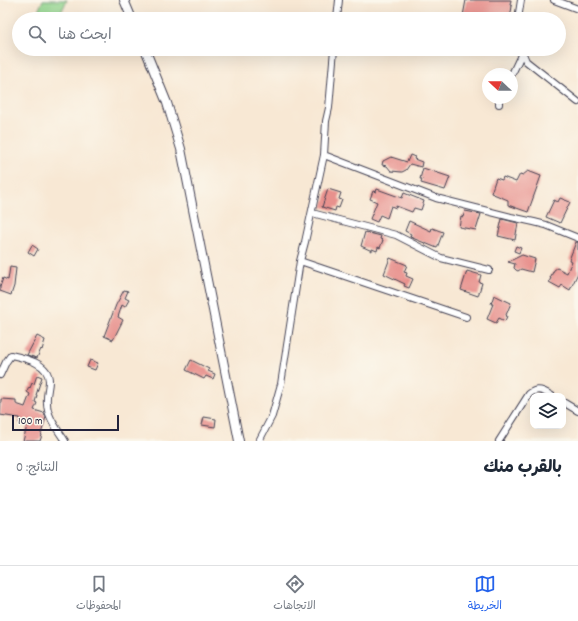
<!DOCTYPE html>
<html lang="ar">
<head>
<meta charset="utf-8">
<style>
  :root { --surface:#fff; --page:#f6f6f7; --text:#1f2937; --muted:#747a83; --line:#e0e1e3; --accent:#2563eb }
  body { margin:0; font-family:Dekko,"Playpen Sans Arabic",sans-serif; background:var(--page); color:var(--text); direction:rtl }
  .controls { position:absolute; right:12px; bottom:12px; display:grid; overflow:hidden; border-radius:8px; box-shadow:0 4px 16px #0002 }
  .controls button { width:36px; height:36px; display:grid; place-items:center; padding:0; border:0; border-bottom:1px solid var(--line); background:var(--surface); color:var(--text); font:20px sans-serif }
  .compass { position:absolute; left:482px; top:68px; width:36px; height:36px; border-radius:50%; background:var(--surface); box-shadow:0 4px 16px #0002; rotate:292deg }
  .scale { position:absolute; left:12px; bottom:10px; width:107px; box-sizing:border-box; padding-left:4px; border:2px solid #22223b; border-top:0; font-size:11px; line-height:14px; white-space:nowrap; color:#22223b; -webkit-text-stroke:3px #fbf7ec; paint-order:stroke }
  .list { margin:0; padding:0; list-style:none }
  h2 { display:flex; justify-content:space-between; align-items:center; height:52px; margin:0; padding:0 16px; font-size:17px }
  h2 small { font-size:13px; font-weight:400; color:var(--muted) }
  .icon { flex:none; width:22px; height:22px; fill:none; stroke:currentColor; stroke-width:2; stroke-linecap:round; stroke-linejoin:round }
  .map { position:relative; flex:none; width:578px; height:441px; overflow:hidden; direction:ltr }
  .search { position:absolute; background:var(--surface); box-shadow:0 4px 16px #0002; left:12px; right:12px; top:12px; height:44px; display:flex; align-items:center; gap:10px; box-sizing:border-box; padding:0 14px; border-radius:22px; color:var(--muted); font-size:15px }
  .sheet { height:124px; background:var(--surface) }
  nav { display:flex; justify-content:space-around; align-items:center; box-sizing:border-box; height:56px; border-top:1px solid var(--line); background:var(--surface); font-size:11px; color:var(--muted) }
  nav a { display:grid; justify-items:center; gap:2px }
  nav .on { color:var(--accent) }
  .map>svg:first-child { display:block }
</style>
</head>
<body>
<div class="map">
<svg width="578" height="441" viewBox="0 0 578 441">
  <rect width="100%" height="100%" fill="#fbf7ec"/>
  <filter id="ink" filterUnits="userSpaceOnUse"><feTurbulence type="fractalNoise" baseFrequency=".025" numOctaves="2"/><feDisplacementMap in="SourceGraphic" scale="8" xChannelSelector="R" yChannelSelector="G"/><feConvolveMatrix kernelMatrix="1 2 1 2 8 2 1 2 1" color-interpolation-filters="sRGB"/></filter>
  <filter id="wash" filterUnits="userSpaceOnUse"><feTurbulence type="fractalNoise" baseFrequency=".012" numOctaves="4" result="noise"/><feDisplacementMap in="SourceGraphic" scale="16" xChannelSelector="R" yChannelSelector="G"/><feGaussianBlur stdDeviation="0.9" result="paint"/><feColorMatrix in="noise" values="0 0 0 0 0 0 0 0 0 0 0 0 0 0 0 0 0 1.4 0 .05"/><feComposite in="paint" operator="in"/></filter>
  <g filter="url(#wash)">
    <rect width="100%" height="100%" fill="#f8e8d4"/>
    <path fill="#91d58d" stroke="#5a7c64" d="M43,0h24l-9,19h-9l-12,-6z"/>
    <g id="blocks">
      <path fill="#e8918d" d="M466,0h45l-1,5 2,1 -2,13h-31l-16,-3z
        M410,155l5,2 -1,2 8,3 -1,5 -11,-3 -4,6 -4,2 -11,-1 -4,-5 -5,-1 1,-4 8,-4 16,5z
        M423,168l27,9 -5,13 -24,-7 1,-4h-2z
        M528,171l13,5 -13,36 -20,-7v-5l-17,-7 5,-15 6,2 1,-3 13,5 4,-8 3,1z
        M328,189l13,4 -2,6 3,1 -3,8 -3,-1 -1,4 -13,-4z
        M377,189l25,9 2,-5 20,8 -3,9 -7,-2 -2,4 -16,-6v2l-5,-2 -4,12 -7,-3 -3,7 -7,-3 7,-17 -7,-3 3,-8 3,1z
        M560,198l10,4 -10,21 -14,-6 8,-17 4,2z
        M465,211l16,3 -5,16 -17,-3 2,-11 2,1z
        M502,219l16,4 -3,17 -17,-4z
        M409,221l22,10 1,-3 11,4 -6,16 -27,-11 1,-3 -6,-3z
        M365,232l16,4 -1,3 3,1 -3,8 -2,-1 -1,4 -5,-2v2l-11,-5z
        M576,242h2v31l-8,17 -8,-5 -2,3 -11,-6 2,-4h-1l4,-8 3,-2 10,5 5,-12 -3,-1z
        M32,245l6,4 -4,7 -6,-4z
        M516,246l5,2 -2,5 -5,-2z
        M522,255l13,4 -3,13 -11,-3 -3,2 -2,-1 -2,-2 1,-4 -7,-2z
        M390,258l17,7 -3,7 3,1 -1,3 7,3 -4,9 -5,-2 1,-2 -21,-10z
        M10,267l6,1 -2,18 -3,9 -11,-4v-4l3,-9 5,2z
        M467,271l14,4 -2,7 3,1 -4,13 -17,-6z
        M124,290l4,1 -3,7 4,2 -4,7 -3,-2 -4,12 5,3 -10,20 -9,-4 12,-31z
        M494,295l17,8 -5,12 1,1 -2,5 -6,-3 -3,5 -9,-4 6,-15h-2z
        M37,336l8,4 -3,10 -1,-1 -4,9 -10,-3z
        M90,360l8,3 -3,7 -8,-3z
        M191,360l18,9 -1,2 7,3 -2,5 -7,-3 -2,3 -18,-9z
        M37,375l5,2 -6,18h1l-2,7 2,1 -3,7 10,3 2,4 -5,17 1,1 -2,6h-17l4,-15 -8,-3 1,-5 -20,-3 1,-16 15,1v4l9,3 5,-13 -3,-2 2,-5 1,1 2,-5 2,1z
        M204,417l12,2 -1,8 -13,-2z"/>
    </g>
  </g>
  <g filter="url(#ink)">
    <use href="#blocks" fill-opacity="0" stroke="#424052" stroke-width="1"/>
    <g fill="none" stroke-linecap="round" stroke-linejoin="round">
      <g stroke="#424052" stroke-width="8">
        <path id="minor" d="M554,0l24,9
          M337,19l2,-19
          M518,19l3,-19
          M521,49l5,12 52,41
          M512,74l10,-21
          M499,104v-6
          M324,155l112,43 75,19 23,5 12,3 32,13
          M312,213l84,22 45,23 48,12
          M300,261l166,56
          M0,375l6,-13 5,-7c14,3 38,8 38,26 0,7 -3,14 -2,22 0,14 11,27 18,38
          M563,402l15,9
          M259,441l13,-25 9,-32 19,-123 5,-19 19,-87 2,-34 3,-13 5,-59
          M499,441l30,-47c8,-7 15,-3 23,2"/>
      </g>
      <g stroke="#424052" stroke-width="10">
        <path id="tertiary" d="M124,0l8,19
          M145,49l22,54 14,46 58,292"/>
      </g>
      <use href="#minor" stroke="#fff" stroke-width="6"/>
      <use href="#tertiary" stroke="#fff" stroke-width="8"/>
    </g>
  </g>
</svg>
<div class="controls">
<button><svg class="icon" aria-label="layers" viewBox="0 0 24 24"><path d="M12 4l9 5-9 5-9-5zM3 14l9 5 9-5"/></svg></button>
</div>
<svg class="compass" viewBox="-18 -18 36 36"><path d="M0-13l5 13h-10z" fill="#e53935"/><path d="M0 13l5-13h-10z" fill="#747a83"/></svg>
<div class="scale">100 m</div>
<div class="search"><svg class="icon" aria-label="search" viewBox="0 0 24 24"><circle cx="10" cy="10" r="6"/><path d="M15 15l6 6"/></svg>ابحث هنا</div>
</div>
<section class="sheet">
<h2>بالقرب منك<small>النتائج: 0</small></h2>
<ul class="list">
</ul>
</section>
<nav>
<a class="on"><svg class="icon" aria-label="map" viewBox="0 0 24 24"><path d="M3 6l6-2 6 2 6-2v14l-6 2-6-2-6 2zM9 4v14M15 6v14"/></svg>الخريطة</a>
<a><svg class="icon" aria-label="directions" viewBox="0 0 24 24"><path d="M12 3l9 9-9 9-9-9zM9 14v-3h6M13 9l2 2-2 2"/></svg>الاتجاهات</a>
<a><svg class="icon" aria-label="saved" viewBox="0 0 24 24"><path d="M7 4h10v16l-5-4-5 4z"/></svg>المحفوظات</a>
</nav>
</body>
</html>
